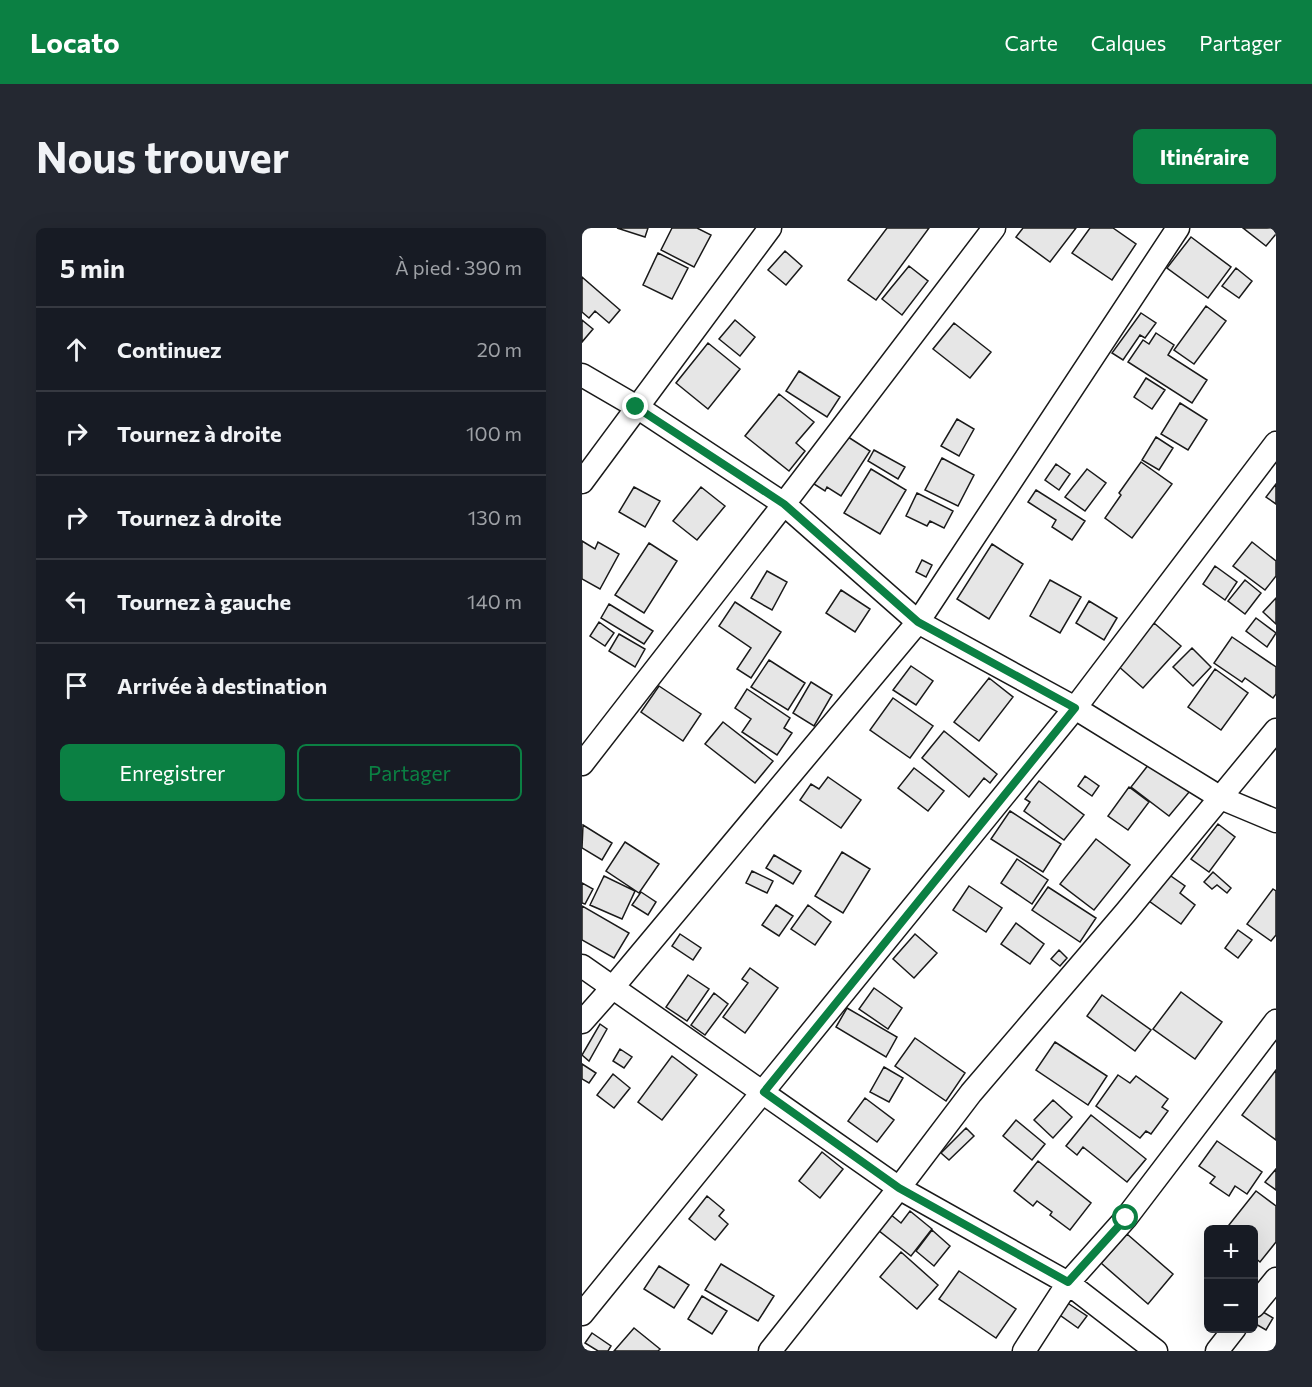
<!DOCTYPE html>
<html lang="fr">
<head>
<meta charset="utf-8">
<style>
  :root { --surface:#171b24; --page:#242831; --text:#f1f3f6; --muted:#9ea1a6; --line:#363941; --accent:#0b8043 }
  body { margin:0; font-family:Commissioner,sans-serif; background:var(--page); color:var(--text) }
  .controls { position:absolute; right:18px; bottom:18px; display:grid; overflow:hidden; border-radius:9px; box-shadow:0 6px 24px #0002 }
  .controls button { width:54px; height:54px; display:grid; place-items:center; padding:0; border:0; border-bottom:2px solid var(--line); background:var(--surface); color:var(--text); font:30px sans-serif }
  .stop { position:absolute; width:18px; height:18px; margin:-14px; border:4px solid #0b8043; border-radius:50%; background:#fff }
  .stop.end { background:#0b8043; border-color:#fff; box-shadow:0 2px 6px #0008 }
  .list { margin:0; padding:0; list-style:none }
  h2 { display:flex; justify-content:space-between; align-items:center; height:78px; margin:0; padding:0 24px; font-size:26px }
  h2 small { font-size:20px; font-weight:400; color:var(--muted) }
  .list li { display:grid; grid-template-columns:39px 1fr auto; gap:18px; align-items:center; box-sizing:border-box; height:84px; padding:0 24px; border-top:2px solid var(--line) }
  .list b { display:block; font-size:22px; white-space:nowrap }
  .list em { font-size:20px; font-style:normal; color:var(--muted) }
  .actions { display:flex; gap:12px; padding:18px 24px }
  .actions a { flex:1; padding:14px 0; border:2px solid var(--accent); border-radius:9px; text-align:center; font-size:21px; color:var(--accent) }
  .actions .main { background:var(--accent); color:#fff }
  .icon { flex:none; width:33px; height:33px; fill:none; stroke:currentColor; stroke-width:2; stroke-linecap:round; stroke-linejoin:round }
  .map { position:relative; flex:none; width:694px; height:1123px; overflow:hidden; border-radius:9px }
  header { display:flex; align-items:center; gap:36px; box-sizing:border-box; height:84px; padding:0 30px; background:var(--accent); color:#fff }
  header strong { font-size:28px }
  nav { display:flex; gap:33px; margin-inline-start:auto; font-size:21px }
  .intro { display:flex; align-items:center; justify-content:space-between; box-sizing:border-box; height:144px; padding:0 36px }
  h1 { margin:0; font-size:42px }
  .button { padding:15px 27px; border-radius:9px; background:var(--accent); color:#fff; font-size:21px; font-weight:700 }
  main { display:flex; gap:36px; padding:0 36px }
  aside { flex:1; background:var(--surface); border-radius:9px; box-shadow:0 6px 24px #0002 }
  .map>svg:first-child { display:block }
</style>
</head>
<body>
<header>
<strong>Locato</strong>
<nav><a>Carte</a><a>Calques</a><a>Partager</a></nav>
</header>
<div class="intro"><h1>Nous trouver</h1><a class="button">Itinéraire</a></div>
<main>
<aside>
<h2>5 min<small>À pied · 390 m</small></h2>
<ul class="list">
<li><svg class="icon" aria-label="ahead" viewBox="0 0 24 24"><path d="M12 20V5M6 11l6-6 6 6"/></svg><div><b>Continuez</b></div><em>20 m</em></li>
<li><svg class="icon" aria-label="right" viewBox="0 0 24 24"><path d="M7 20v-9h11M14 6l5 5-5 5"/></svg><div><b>Tournez à droite</b></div><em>100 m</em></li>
<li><svg class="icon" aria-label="right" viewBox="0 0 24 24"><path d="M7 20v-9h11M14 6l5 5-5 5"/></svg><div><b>Tournez à droite</b></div><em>130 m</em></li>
<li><svg class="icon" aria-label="left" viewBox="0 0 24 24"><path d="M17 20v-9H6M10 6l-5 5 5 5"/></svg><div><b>Tournez à gauche</b></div><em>140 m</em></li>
<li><svg class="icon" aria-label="arrive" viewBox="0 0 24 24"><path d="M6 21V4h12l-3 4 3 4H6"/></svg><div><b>Arrivée à destination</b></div></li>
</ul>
<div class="actions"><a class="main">Enregistrer</a><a>Partager</a></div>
</aside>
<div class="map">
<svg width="694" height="1123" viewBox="0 0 694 1123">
  <rect width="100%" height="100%" fill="#fff"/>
  <path fill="#e6e6e6" stroke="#1a1a1a" stroke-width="1.5" d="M35,0h31l-3,9z
    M90,0h25l14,7 -17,32 -33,-17z
    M305,0h42l-53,72 -28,-20z
    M441,0h53l-26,34 -34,-25z
    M508,0h23l23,16 -24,36 -40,-27z
    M661,0h33v6l-10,12z
    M609,9l40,30 -23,31 -41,-30z
    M203,23l17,15 -16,19 -18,-15z
    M76,25l30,15 -16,31 -29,-14z
    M327,38l19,15 -26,34 -20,-16z
    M654,40l16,13 -13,17 -17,-12z
    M0,49l38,33 -11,13 -14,-12 -6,7 -7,-6z
    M624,78l20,15 -32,43 -20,-14z
    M559,85l15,10 -11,15 -5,-3 -17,25 -11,-7z
    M0,92l11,9 -11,13z
    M153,92l20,17 -15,19 -21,-17z
    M372,95l37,29 -21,26 -37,-29z
    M574,105l18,12 -6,10 39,25 -15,23 -64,-41 15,-22 6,4z
    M126,115l32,26 -32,40 -32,-26z
    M217,143l41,26 -13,20 -41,-26z
    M564,150l19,12 -13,19 -18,-12z
    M197,166l35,28 -18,21 9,8 -16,20 -44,-35z
    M598,175l27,17 -19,30 -27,-16z
    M375,191l17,10 -15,27 -18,-10z
    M263,207l25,16 -29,45 -14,-9 -2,4 -11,-7z
    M574,209l17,11 -14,22 -17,-10z
    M292,222l31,17 -7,12 -30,-18z
    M360,230l32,17 -16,31 -33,-16z
    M559,234l31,22 -40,54 -27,-20 16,-23 -2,-2z
    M474,236l14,10 -11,16 -14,-10z
    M289,241l35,21 -26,44 -36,-21z
    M505,241l19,14 -21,28 -20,-14z
    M694,256v20l-10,-7z
    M52,259l26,14 -15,26 -26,-15z
    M119,259l24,19 -28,34 -24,-19z
    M454,262l49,31 -13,19 -20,-13 4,-7 -28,-18z
    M335,265l36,18 -9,17 -14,-7 -3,5 -21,-10z
    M0,313l13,8 3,-7 21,12 -19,35 -18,-10z
    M670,314l24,19v15l-11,14 -32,-24z
    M67,315l28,18 -33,52 -29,-18z
    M410,316l31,20 -34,55 -32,-20z
    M340,332l10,5 -6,12 -10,-5z
    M633,338l22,16 -12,18 -22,-16z
    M185,343l20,11 -15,28 -21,-12z
    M468,352l31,17 -21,36 -30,-17z
    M663,352l16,13 -16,21 -17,-13z
    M259,362l29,19 -15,23 -29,-19z
    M694,370v26l-13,-12z
    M507,373l28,17 -13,22 -28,-17z
    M153,374l46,30 -30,46 -14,-9 14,-21 -32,-22z
    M27,376l44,27 -9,13 -43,-26z
    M674,390l20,15 -9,14 -21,-16z
    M17,394l15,11 -9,13 -15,-10z
    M572,395l27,23 -38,42 -26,-23z
    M37,406l26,15 -10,18 -26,-16z
    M650,409l44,30v27l-3,4 -28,-20 -3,4 -28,-19z
    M610,420l19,19 -18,19 -20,-19z
    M187,432l36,23 -17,27 -37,-23z
    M329,438l22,15 -17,24 -23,-15z
    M633,441l33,24 -27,37 -33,-23z
    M407,450l24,19 -34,44 -25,-19z
    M229,454l21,13 -18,31 -21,-13z
    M77,458l42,28 -18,27 -42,-29z
    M165,461l43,29 -6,10 8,5 -15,22 -35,-23 9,-13 -16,-11z
    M311,470l40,28 -23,32 -40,-28z
    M141,494l50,39 -18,22 -50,-39z
    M362,503l53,43 -7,9 -6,-5 -15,19 -47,-39z
    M567,536l41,27 -21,25 -38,-29z
    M332,540l30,23 -16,20 -30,-23z
    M503,548l14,10 -7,10 -14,-10z
    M246,549l33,23 -20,28 -41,-28 11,-16 8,5z
    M457,553l45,34 -20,25 -40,-29 6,-9 -5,-3z
    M547,559l20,15 -21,28 -20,-14z
    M428,583l51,33 -18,28 -52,-33z
    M636,596l17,13 -26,35 -18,-13z
    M1,597l29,18 -10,17 -20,-12z
    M514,611l34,26 -36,45 -34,-26z
    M43,614l34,22 -20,29 -33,-22z
    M260,624l28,17 -27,44 -28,-17z
    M192,627l27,16 -8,13 -27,-16z
    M435,631l31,21 -16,24 -31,-21z
    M170,643l21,10 -6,12 -21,-10z
    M631,644l18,16 -4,5 -10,-8 -5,4 -8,-7z
    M586,646l17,12 -5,7 15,12 -14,19 -32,-23z
    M22,648l31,15 -13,28 -32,-14z
    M0,655l11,6 -8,15 -3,-1z
    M387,658l33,22 -16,24 -33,-22z
    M466,659l48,31 -16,24 -48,-32z
    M691,661l3,2v44l-5,6 -24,-17z
    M59,664l15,10 -8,13 -16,-10z
    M194,677l17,11 -14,20 -17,-11z
    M226,677l23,17 -16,23 -24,-16z
    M0,678l47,27 -15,25 -32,-18z
    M434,695l28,21 -14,20 -29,-20z
    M656,702l14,10 -14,18 -13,-10z
    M98,706l21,14 -8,12 -21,-14z
    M333,706l22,19 -23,25 -21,-19z
    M477,722l8,8 -7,8 -9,-7z
    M168,740l28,20 -33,45 -22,-16 25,-34 -6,-4z
    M106,747l21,14 -22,32 -21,-14z
    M292,760l28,20 -14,21 -29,-20z
    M599,764l41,30 -27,37 -42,-30z
    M132,765l14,11 -23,31 -14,-10z
    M520,767l49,35 -16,21 -48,-35z
    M265,780l50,29 -11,20 -50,-30z
    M18,796l7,5 -18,32 -7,-6z
    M333,810l50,35 -19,28 -51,-35z
    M473,814l52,34 -19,29 -52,-35z
    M38,821l12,8 -8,11 -11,-7z
    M90,828l25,19 -35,45 -24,-18z
    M0,836l14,9 -7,10 -7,-4z
    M302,839l19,11 -14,24 -19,-10z
    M694,842v70l-34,-25z
    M31,846l17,14 -16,20 -17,-13z
    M536,847l12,8 6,-7 32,23 -6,8 6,4 -17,23 -5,-3 -6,7 -44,-32z
    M283,870l29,22 -17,22 -29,-21z
    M471,872l19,17 -19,21 -19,-18z
    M509,887l55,44 -19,23 -44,-35 -6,8 -11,-9z
    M434,892l29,24 -13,16 -29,-24z
    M384,900l8,8 -25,24 -8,-7z
    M635,913l45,31 -15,22 -12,-8 -6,10 -19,-13 5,-6 -16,-11z
    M240,924l21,17 -23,29 -21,-17z
    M456,933l53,42 -21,27 -20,-15 2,-3 -15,-11 -4,5 -19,-15z
    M694,941v21l-11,-8z
    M674,963l20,15v36l-16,20 -6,-5v-27h-29z
    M125,968l17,14 -5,6 9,8 -13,16 -26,-21z
    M328,983l22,18 -21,27 -33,-26 12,-16 11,9z
    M350,1002l18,16 -16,20 -18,-15z
    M545,1006l46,40 -25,30 -47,-41z
    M319,1024l37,33 -21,24 -37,-32z
    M139,1036l53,32 -16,25 -53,-31z
    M77,1038l30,19 -15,23 -30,-19z
    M377,1043l57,38 -20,29 -57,-39z
    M120,1068l25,15 -15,23 -24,-15z
    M484,1074l21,14 -9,12 -21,-15z
    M676,1081l15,9 -7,12 -12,-7v-7z
    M52,1100l26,21 -2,2h-44z
    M10,1105l19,13 -3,5h-10l-13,-8z"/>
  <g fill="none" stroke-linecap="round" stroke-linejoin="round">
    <g stroke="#1a1a1a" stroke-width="25">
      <path id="street" d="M0,147l55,32 147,97 134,118 157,86 146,90 55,23
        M0,254l188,-254
        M0,536l202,-260 210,-276
        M0,738l317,222 169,95 88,68
        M0,794l31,-35 305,-365 260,-394
        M672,1078l22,-27
        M0,1086l493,-606 201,-265
        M188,1123l129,-163 72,-95 155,-181 150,-182
        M442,1123l44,-68 58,-65 150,-197
        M635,1123l18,-23"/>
    </g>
    <use href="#street" stroke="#fff" stroke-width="22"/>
  </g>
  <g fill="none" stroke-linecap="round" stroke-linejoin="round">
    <path stroke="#0b8043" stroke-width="8" d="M54,179l148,97 134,118 157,86 -311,384 135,96 169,94 58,-64"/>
  </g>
</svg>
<div class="controls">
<button>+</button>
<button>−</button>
</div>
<div class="stop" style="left:544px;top:990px"></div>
<div class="stop end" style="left:54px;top:179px"></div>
</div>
</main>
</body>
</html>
